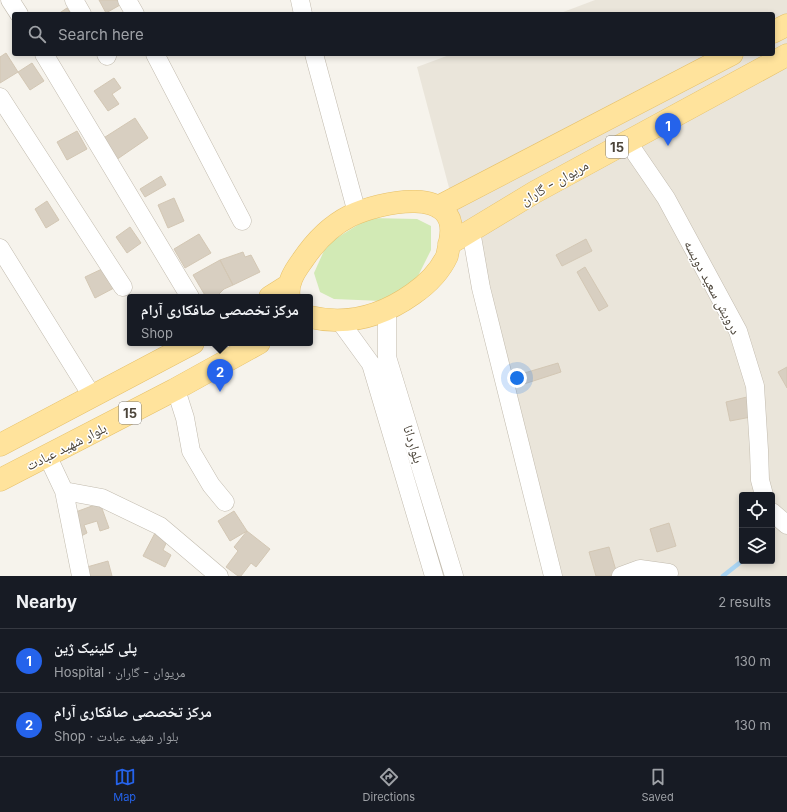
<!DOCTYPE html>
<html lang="en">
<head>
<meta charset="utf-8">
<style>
  :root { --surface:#171b24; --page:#242831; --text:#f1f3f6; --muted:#9ea1a6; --line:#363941; --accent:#2563eb }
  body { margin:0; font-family:Inter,"Noto Naskh Arabic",sans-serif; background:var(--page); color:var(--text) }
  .controls { position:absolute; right:12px; bottom:12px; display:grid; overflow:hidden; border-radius:4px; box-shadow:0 2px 6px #0003 }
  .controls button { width:36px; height:36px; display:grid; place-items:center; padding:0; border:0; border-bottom:1px solid var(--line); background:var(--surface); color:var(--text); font:20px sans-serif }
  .you { position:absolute; left:517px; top:378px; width:14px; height:14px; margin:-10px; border:3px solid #fff; border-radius:50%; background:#1a73e8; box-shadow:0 0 0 6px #1a73e833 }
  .badge { display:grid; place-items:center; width:26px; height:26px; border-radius:50%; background:var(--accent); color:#fff; font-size:13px; font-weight:700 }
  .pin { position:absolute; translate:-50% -33px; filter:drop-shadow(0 1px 2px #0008) }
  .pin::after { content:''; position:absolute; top:21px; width:14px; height:12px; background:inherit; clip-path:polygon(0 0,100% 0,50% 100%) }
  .popup { position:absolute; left:127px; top:294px; width:186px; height:52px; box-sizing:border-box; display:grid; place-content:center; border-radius:4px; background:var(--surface); filter:drop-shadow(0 1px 3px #0005); font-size:13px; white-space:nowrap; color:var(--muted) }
  .popup b { font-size:15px; color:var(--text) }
  .popup::after { content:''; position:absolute; left:50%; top:100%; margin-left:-8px; border:8px solid transparent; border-top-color:var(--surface) }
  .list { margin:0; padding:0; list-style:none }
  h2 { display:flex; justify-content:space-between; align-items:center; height:52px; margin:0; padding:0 16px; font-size:17px }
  h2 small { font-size:13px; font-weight:400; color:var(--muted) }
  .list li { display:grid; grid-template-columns:26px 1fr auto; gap:12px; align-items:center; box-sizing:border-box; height:64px; padding:0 16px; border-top:1px solid var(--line) }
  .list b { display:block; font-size:15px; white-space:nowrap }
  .list p { margin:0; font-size:13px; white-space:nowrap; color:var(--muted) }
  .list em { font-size:13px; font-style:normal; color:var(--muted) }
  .icon { flex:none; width:22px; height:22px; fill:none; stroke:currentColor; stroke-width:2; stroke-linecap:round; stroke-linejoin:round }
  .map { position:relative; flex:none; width:787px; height:576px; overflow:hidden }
  .search { position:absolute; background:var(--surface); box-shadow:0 2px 6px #0003; left:12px; right:12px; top:12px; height:44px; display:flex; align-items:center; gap:10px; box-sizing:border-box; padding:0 14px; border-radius:4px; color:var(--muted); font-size:15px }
  .sheet { height:180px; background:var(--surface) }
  nav { display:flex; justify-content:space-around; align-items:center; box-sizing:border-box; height:56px; border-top:1px solid var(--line); background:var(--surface); font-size:11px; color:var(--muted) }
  nav a { display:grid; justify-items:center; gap:2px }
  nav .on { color:var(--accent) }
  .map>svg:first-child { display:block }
</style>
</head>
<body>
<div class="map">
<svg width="787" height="576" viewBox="0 0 787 576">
  <rect width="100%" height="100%" fill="#f6f3ec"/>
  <path fill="#eae5da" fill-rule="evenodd" d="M595,0h192v576h-235l-135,-509 35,-13h321v-40h-215zM742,495h30v66h-30z"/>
  <path fill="#d2eab5" d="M369,218l48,1 14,7v24l-16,32 -33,19 -48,-2 -14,-7 -6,-19 13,-29z"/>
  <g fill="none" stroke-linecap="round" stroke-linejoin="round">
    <path stroke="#a9d4f2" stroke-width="4.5" d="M723,576l19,-15"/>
  </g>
  <path fill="#d8cfc1" stroke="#d3c7b4" d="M99,0h18l3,5 -14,8z
    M67,8l4,6h-13z
    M6,53l12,19 -18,11v-26z
    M32,63l12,18 -14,9 -12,-18z
    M114,78l7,10 -9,6 7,10 -11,7 -14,-20z
    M135,118l13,20 -32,22 -14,-21z
    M77,131l10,18 -20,11 -10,-18z
    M161,176l5,9 -21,12 -5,-8z
    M174,198l10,23 -16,7 -10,-23z
    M47,201l12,19 -13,8 -11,-19z
    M130,227l11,16 -14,10 -11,-16z
    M199,234l12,19 -26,15 -11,-19z
    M586,239l6,12 -30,15 -6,-11z
    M243,252l2,5 6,-2 9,17 -27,13 -13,-25z
    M220,260l13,25 -9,4 -8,8h-10l-13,-22z
    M585,267l23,39 -9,5 -22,-39z
    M104,268l10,20 -19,10 -10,-21z
    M558,363l3,9 -37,12 -3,-10z
    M787,367v21l-9,-16z
    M747,397l4,20 -21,4 -4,-19z
    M100,503l9,25 -9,3 -3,-10 -13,4 3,8 -6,3 -8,-23z
    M234,511l13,20 -17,10 -12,-20z
    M669,523l7,23 -19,6 -7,-23z
    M156,531l13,6 -6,13 8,5 -6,12 -22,-11z
    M247,531l23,18 -14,18 -5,-4 -10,13h-3l-12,-9 12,-16 -4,-4z
    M609,547l8,27 -9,2h-12l-7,-24z
    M108,561l4,15h-23l-2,-9z"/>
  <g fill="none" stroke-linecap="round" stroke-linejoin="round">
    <g stroke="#c2bbae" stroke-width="19">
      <path id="minor" d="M10,0l9,14
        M74,0l8,14
        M127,0l8,14
        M300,0l3,14
        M44,54l146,243
        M106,54l1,2
        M155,54l87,167
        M314,54l43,159
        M0,97l123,190
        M627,141l39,57 72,133 17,55 4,64 1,30 4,15
        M471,231l10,57 72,288
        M0,248l92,148
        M387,309v48l67,219
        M339,320l32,44 63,212
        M174,390l4,6 7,22 6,33 20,34 14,17
        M47,455l17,36 38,7 58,28 59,50
        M64,491l17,85
        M772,512l15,13
        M621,576l19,-7 29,4"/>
    </g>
    <g stroke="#e6c16a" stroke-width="23">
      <path id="major" d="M773,32l14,-7
        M438,207l294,-153
        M449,244l86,-52 252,-137
        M270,297l19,-12
        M289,297c-2,-14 5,-25 13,-36 12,-18 28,-35 48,-45 29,-14 112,-33 100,25 -1,5 -2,10 -3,15 -7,15 -21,29 -34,38 -31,22 -65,32 -103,23
        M0,445l193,-102
        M0,480l174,-90 85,-47"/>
    </g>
    <use href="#minor" stroke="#fff" stroke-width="18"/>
    <use href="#major" stroke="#ffe39c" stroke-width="22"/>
  </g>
  <g text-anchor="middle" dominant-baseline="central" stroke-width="3" stroke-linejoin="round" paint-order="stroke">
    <g fill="#fff" stroke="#817c74" stroke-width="1">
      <rect x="606" y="136" width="22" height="22" rx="3"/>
      <rect x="119" y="402" width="22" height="22" rx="3"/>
    </g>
    <g font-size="13" font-weight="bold" fill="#4b4439">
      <text x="617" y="147">15</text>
      <text x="130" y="413">15</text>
    </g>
    <g font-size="14" fill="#4b4439" stroke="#fff">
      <text transform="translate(554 182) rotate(-30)">مریوان - گاران</text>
      <text transform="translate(713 287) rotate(62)">درویش سعید دویسه</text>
      <text transform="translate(414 444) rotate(73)">بلواردانا</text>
      <text transform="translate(66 446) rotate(-27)">بلوار شهید عبادت</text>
    </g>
  </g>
</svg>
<div class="controls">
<button><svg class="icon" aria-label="locate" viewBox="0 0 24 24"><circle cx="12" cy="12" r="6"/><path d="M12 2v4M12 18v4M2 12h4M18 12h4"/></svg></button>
<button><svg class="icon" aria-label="layers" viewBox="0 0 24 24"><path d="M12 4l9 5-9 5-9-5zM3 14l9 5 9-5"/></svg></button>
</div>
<div class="you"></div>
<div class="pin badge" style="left:668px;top:146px">1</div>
<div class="pin badge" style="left:220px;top:392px">2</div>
<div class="popup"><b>مرکز تخصصی صافکاری آرام</b>Shop</div>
<div class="search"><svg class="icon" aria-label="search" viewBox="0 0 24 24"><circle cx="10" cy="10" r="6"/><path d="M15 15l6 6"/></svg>Search here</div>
</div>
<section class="sheet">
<h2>Nearby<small>2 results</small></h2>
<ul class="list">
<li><span class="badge">1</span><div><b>پلی کلینیک ژین</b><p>Hospital · مریوان - گاران</p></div><em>130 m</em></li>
<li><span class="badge">2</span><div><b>مرکز تخصصی صافکاری آرام</b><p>Shop · بلوار شهید عبادت</p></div><em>130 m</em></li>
</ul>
</section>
<nav>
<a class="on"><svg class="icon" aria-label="map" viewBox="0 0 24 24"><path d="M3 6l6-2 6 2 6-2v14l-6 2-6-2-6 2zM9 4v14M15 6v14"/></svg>Map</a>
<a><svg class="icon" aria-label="directions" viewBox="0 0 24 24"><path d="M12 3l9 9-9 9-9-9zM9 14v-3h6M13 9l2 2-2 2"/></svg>Directions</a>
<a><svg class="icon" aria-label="saved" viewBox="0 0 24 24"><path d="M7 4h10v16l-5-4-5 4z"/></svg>Saved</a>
</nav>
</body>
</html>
